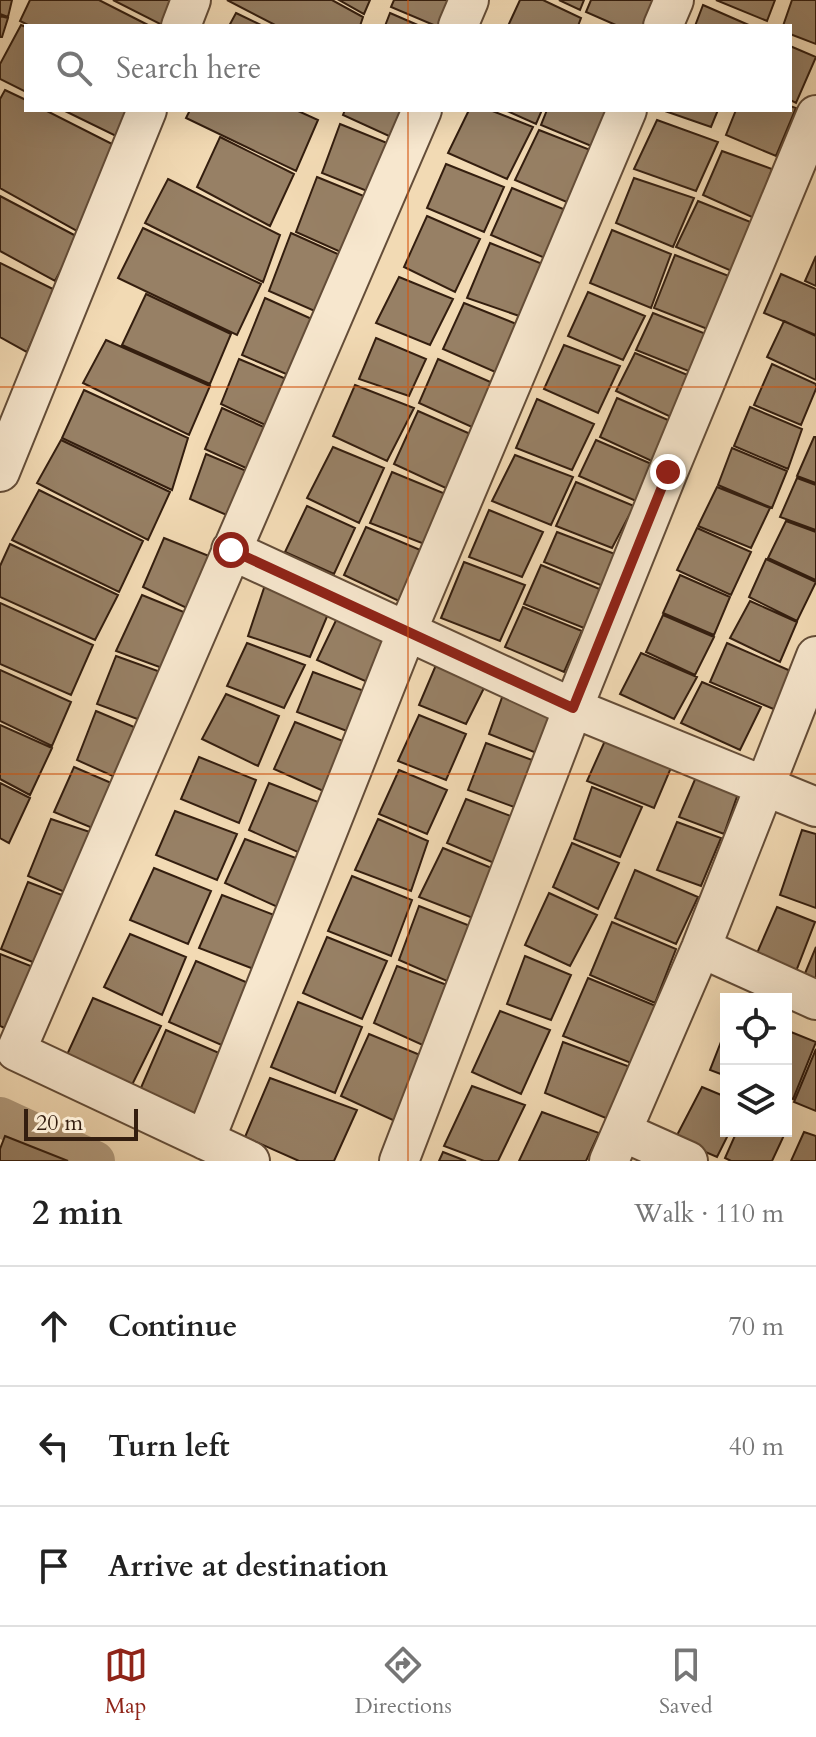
<!DOCTYPE html>
<html lang="en">
<head>
<meta charset="utf-8">
<style>
  :root { --surface:#fff; --page:#f6f6f6; --text:#222; --muted:#767676; --line:#e0e0e0; --accent:#8f2418 }
  body { margin:0; font-family:Cardo,serif; background:var(--page); color:var(--text) }
  .controls { position:absolute; right:24px; bottom:24px; display:grid; overflow:hidden; border-radius:0px; box-shadow:0 8px 32px #0002 }
  .controls button { width:72px; height:72px; display:grid; place-items:center; padding:0; border:0; border-bottom:2px solid var(--line); background:var(--surface); color:var(--text); font:40px sans-serif }
  .scale { position:absolute; left:24px; bottom:20px; width:114px; box-sizing:border-box; padding-left:8px; border:4px solid #341e0f; border-top:0; font-size:22px; line-height:28px; white-space:nowrap; color:#341e0f; -webkit-text-stroke:6px #f7e7ce; paint-order:stroke }
  .stop { position:absolute; width:24px; height:24px; margin:-18px; border:6px solid #8f2418; border-radius:50%; background:#fff }
  .stop.end { background:#8f2418; border-color:#fff; box-shadow:0 2px 8px #0008 }
  .list { margin:0; padding:0; list-style:none }
  h2 { display:flex; justify-content:space-between; align-items:center; height:104px; margin:0; padding:0 32px; font-size:34px }
  h2 small { font-size:26px; font-weight:400; color:var(--muted) }
  .list li { display:grid; grid-template-columns:52px 1fr auto; gap:24px; align-items:center; box-sizing:border-box; height:120px; padding:0 32px; border-top:2px solid var(--line) }
  .list b { display:block; font-size:30px; white-space:nowrap }
  .list em { font-size:26px; font-style:normal; color:var(--muted) }
  .icon { flex:none; width:44px; height:44px; fill:none; stroke:currentColor; stroke-width:2; stroke-linecap:round; stroke-linejoin:round }
  .map { position:relative; flex:none; width:816px; height:1161px; overflow:hidden }
  .search { position:absolute; background:var(--surface); box-shadow:0 8px 32px #0002; left:24px; right:24px; top:24px; height:88px; display:flex; align-items:center; gap:20px; box-sizing:border-box; padding:0 28px; border-radius:0px; color:var(--muted); font-size:30px }
  .sheet { height:464px; background:var(--surface) }
  nav { display:flex; justify-content:space-around; align-items:center; box-sizing:border-box; height:112px; border-top:2px solid var(--line); background:var(--surface); font-size:22px; color:var(--muted) }
  nav a { display:grid; justify-items:center; gap:4px }
  nav .on { color:var(--accent) }
  .map>svg:first-child { display:block }
</style>
</head>
<body>
<div class="map">
<svg width="816" height="1161" viewBox="0 0 816 1161">
  <rect width="100%" height="100%" fill="#f2dab4"/>
  <filter id="stains"><feTurbulence type="fractalNoise" baseFrequency=".0025" numOctaves="4"/><feColorMatrix values="0 0 0 0 .2 0 0 0 0 .09 0 0 0 0 .02 0 0 0 .5 -.17"/></filter>
  <radialGradient id="worn" r=".72"><stop offset=".6" stop-color="#630" stop-opacity="0"/><stop offset="1" stop-color="#630" stop-opacity=".3"/></radialGradient>
  <g fill="none" stroke-linecap="round" stroke-linejoin="round">
    <path stroke="#b19a7c" stroke-width="40" d="M0,1117l95,44"/>
  </g>
  <path fill="#978065" stroke="#341e0f" stroke-width="2" d="M0,0h12l-4,17 -8,-3z
    M30,0h69l51,26h-120l-10,-5z
    M113,0h64l-13,26z
    M227,0h105l31,17 -3,9h-83z
    M339,0h31l-6,14z
    M394,0h70l-11,26h-17l-45,-19z
    M520,0h23l38,18 -3,8h-70z
    M559,0h25l-4,10z
    M591,0h64l-9,26h-28l-32,-14z
    M716,0h59l-8,21z
    M792,0h24v44l-26,-10v-8h-7z
    M703,5l48,21h-56z
    M236,13l27,13h-34z
    M390,13l30,13h-35z
    M0,16l8,2 -6,19h-2z
    M21,25l5,2v65l-26,-13v-15z
    M790,46l26,11 -20,46 -6,-3z
    M5,90l21,10v10h19l73,37 -39,85 -79,-44v-89z
    M790,106l6,2 -20,48 -50,-21 10,-25h54z
    M63,110h68l-13,27z
    M190,110h106l22,10 -22,51 -110,-53z
    M345,110h71l-14,32 -59,-27z
    M469,110h21l43,17 -26,52 -59,-26z
    M505,110h37l-6,14z
    M547,110h66l-17,38 -55,-23z
    M662,110h56l-7,17z
    M657,120l61,22 -22,49 -62,-22z
    M340,124l57,23 -20,48 -55,-22z
    M539,130l59,23 -22,53 -61,-26z
    M220,137l74,37 -24,52 -73,-39z
    M722,151l50,18 -18,49 -51,-23z
    M446,164l58,23 -20,45 -57,-24z
    M317,177l59,24 -24,56 -56,-25z
    M634,178l60,20 -21,49 -57,-24z
    M168,179l112,56 -17,47 -118,-59z
    M512,188l61,25 -21,48 -61,-26z
    M0,196l78,41 -23,44 -55,-30z
    M698,201l55,22 -19,49 -58,-25z
    M427,216l53,23 -25,53 -51,-25z
    M143,228l118,56 -24,51 -119,-57z
    M612,230l59,24 -20,54 -61,-25z
    M291,233l60,27 -25,56 -57,-25z
    M490,243l60,24 -22,52 -61,-21z
    M675,255l59,23 -19,54 -61,-24z
    M816,256v30l-11,-5z
    M0,263l55,27 -28,62 -27,-15z
    M781,274l35,15v46l-52,-22z
    M399,277l54,22 -23,46 -54,-22z
    M588,292l57,24 -22,44 -55,-24z
    M146,294l85,40 -21,50 -88,-39z
    M265,298l58,26 -23,56 -58,-25z
    M464,303l60,24 -22,48 -59,-26z
    M653,313l53,21 -15,38 -55,-22z
    M784,321l32,15v44l-49,-23z
    M376,338l50,21 -17,37 -50,-17z
    M106,340l104,46 -21,49 -106,-52z
    M564,345l56,21 -22,47 -54,-24z
    M635,353l55,23 -17,42 -57,-27z
    M239,359l59,25 -22,46 -55,-26z
    M438,359l57,25 -21,44 -55,-25z
    M772,364l44,20v5l-15,36 -47,-20z
    M355,385l59,23 -27,53 -54,-25z
    M84,390l104,48 -16,52 -110,-52z
    M617,398l58,25 -19,40 -56,-26z
    M537,399l57,25 -22,46 -56,-22z
    M750,407l52,22 -14,40 -54,-23z
    M222,408l55,25 -18,41 -54,-25z
    M418,411l57,25 -25,54 -56,-26z
    M814,437h2v46l-19,-7z
    M61,440l109,52 -22,48 -111,-57z
    M596,440l58,25 -18,36 -57,-25z
    M333,447l51,21 -25,55 -52,-25z
    M732,448l55,23 -15,37 -54,-23z
    M206,454l50,21 -18,45 -48,-21z
    M515,455l58,22 -22,48 -59,-24z
    M392,472l56,23 -21,50 -57,-22z
    M797,478l19,7v45l-36,-13z
    M576,482l58,24 -22,42 -56,-22z
    M717,487l53,21 -19,40 -53,-22z
    M39,490l104,51 -24,51 -107,-52z
    M307,506l48,22 -21,46 -49,-22z
    M489,510l54,22 -21,45 -53,-20z
    M786,521l30,11v48l-48,-22z
    M366,527l59,25 -24,50 -57,-27z
    M697,528l54,24 -20,43 -54,-25z
    M557,532l58,22 -12,32 -59,-24z
    M164,538l55,22 -22,53 -54,-26z
    M10,544l108,51 -23,45 -95,-43v-31z
    M766,559l50,23 -19,39 -48,-24z
    M464,562l61,23 -25,56 -59,-23z
    M541,565l61,25 -18,38 -60,-24z
    M680,575l50,22 -16,38 -51,-22z
    M265,585l66,22 -21,50 -62,-21z
    M142,595l54,22 -23,55 -57,-21z
    M750,601l47,21 -17,40 -50,-24z
    M0,603l93,42 -22,50 -71,-31z
    M523,607l59,24 -18,41 -59,-25z
    M340,612l54,23 -22,49 -55,-24z
    M663,615l51,22 -19,38 -49,-23z
    M247,643l58,22 -21,43 -57,-22z
    M727,643l66,29 -15,39 -68,-29z
    M641,653l56,24 -23,42 -54,-25z
    M116,656l53,19 -21,48 -51,-19z
    M436,665l50,19 -20,40 -47,-19z
    M0,670l71,32 -19,44 -52,-25z
    M313,672l54,20 -15,41 -55,-21z
    M702,682l59,25 -21,43 -59,-27z
    M504,692l56,20 -16,44 -55,-22z
    M226,694l53,22 -21,50 -56,-27z
    M96,711l50,21 -20,50 -49,-22z
    M419,715l47,19 -20,46 -48,-19z
    M295,722l58,23 -23,49 -56,-25z
    M0,725l52,23 -22,47 -30,-16z
    M608,734l65,29 -19,45 -67,-27z
    M486,743l57,21 -18,47 -57,-21z
    M199,757l57,23 -17,43 -58,-24z
    M74,767l49,21 -21,44 -48,-20z
    M399,770l48,20 -20,44 -48,-20z
    M699,770l42,15 -17,49 -45,-17z
    M0,783l30,15 -21,45 -9,-5z
    M269,783l62,24 -20,51 -62,-28z
    M592,787l50,20 -22,50 -46,-18z
    M466,799l55,21 -20,46 -54,-23z
    M175,811l62,23 -20,46 -61,-25z
    M51,819l51,17 -26,61 -48,-21z
    M378,819l50,22 -17,50 -56,-21z
    M677,822l44,16 -20,48 -44,-16z
    M802,830l14,4v74l-36,-13z
    M245,839l59,22 -22,48 -57,-26z
    M572,843l47,20 -21,46 -45,-22z
    M443,848l56,23 -21,49 -59,-23z
    M154,868l57,23 -23,53 -58,-24z
    M635,870l63,27 -22,47 -61,-26z
    M352,876l60,24 -21,56 -63,-25z
    M28,882l47,18 -28,68 -46,-19z
    M549,893l48,22 -27,51 -45,-21z
    M222,895l60,23 -23,53 -60,-23z
    M419,906l59,23 -22,56 -57,-25z
    M777,907l38,15 -22,57 -39,-19z
    M612,922l64,27 -21,54 -65,-28z
    M130,934l56,23 -24,58 -58,-28z
    M327,937l60,24 -25,58 -59,-26z
    M816,947v42l-15,-6z
    M0,954l46,18 -29,62 -17,-8z
    M525,956l46,19 -20,45 -44,-16z
    M196,961l57,24 -27,62 -57,-25z
    M397,966l58,22 -28,59 -53,-24z
    M588,978l68,28 -25,57 -68,-27z
    M93,998l68,28 -31,63 -65,-30z
    M298,1002l64,25 -27,66 -64,-26z
    M500,1011l50,19 -29,64 -49,-22z
    M726,1029v47l-16,-6z
    M166,1030l60,26 -24,62 -62,-28z
    M786,1030l30,12 -23,57 -7,-2z
    M369,1034l56,23 -28,65 -56,-26z
    M563,1042l70,26 -20,53 -68,-28z
    M816,1049v62l-22,-9z
    M270,1078l87,32 -23,51h-35l-54,-24z
    M472,1086l53,19 -27,56h-14l-40,-15z
    M702,1087l24,10v34h4l-13,26 -42,-18z
    M542,1112l57,21 -13,28h-67z
    M737,1131h49l-14,30h-41l-6,-3z
    M804,1132l12,4v25h-25z
    M5,1136l63,25h-68v-12z
    M443,1152l23,9h-27z"/>
  <g fill="none" stroke-linecap="round" stroke-linejoin="round">
    <g stroke="#644d38" stroke-width="42">
      <path id="minor" d="M181,26l10,-26
        M458,26l11,-26
        M663,26l11,-26
        M0,472l147,-362
        M231,550l342,158 243,99
        M701,948l115,52
        M623,1132l65,29
        M205,1140l202,-509 220,-521
        M250,1161l-234,-110 406,-941
        M399,1161l174,-453 95,-236 148,-357
        M609,1161l92,-213 115,-292"/>
    </g>
    <use href="#minor" stroke="#f7e7ce" stroke-width="38"/>
  </g>
  <g fill="none" stroke-linecap="round" stroke-linejoin="round">
    <path stroke="#8f2418" stroke-width="10" d="M231,550l342,158 95,-236"/>
  </g>
  <path fill="none" stroke="#d6530c" stroke-width="2" stroke-opacity="0.55" d="M408,0v26M408,110v1051M0,387h816M0,774h816"/>
  <rect width="100%" height="100%" filter="url(#stains)"/>
  <rect width="100%" height="100%" fill="url(#worn)"/>
</svg>
<div class="controls">
<button><svg class="icon" aria-label="locate" viewBox="0 0 24 24"><circle cx="12" cy="12" r="6"/><path d="M12 2v4M12 18v4M2 12h4M18 12h4"/></svg></button>
<button><svg class="icon" aria-label="layers" viewBox="0 0 24 24"><path d="M12 4l9 5-9 5-9-5zM3 14l9 5 9-5"/></svg></button>
</div>
<div class="scale">20 m</div>
<div class="stop" style="left:231px;top:550px"></div>
<div class="stop end" style="left:668px;top:472px"></div>
<div class="search"><svg class="icon" aria-label="search" viewBox="0 0 24 24"><circle cx="10" cy="10" r="6"/><path d="M15 15l6 6"/></svg>Search here</div>
</div>
<section class="sheet">
<h2>2 min<small>Walk · 110 m</small></h2>
<ul class="list">
<li><svg class="icon" aria-label="ahead" viewBox="0 0 24 24"><path d="M12 20V5M6 11l6-6 6 6"/></svg><div><b>Continue</b></div><em>70 m</em></li>
<li><svg class="icon" aria-label="left" viewBox="0 0 24 24"><path d="M17 20v-9H6M10 6l-5 5 5 5"/></svg><div><b>Turn left</b></div><em>40 m</em></li>
<li><svg class="icon" aria-label="arrive" viewBox="0 0 24 24"><path d="M6 21V4h12l-3 4 3 4H6"/></svg><div><b>Arrive at destination</b></div></li>
</ul>
</section>
<nav>
<a class="on"><svg class="icon" aria-label="map" viewBox="0 0 24 24"><path d="M3 6l6-2 6 2 6-2v14l-6 2-6-2-6 2zM9 4v14M15 6v14"/></svg>Map</a>
<a><svg class="icon" aria-label="directions" viewBox="0 0 24 24"><path d="M12 3l9 9-9 9-9-9zM9 14v-3h6M13 9l2 2-2 2"/></svg>Directions</a>
<a><svg class="icon" aria-label="saved" viewBox="0 0 24 24"><path d="M7 4h10v16l-5-4-5 4z"/></svg>Saved</a>
</nav>
</body>
</html>
